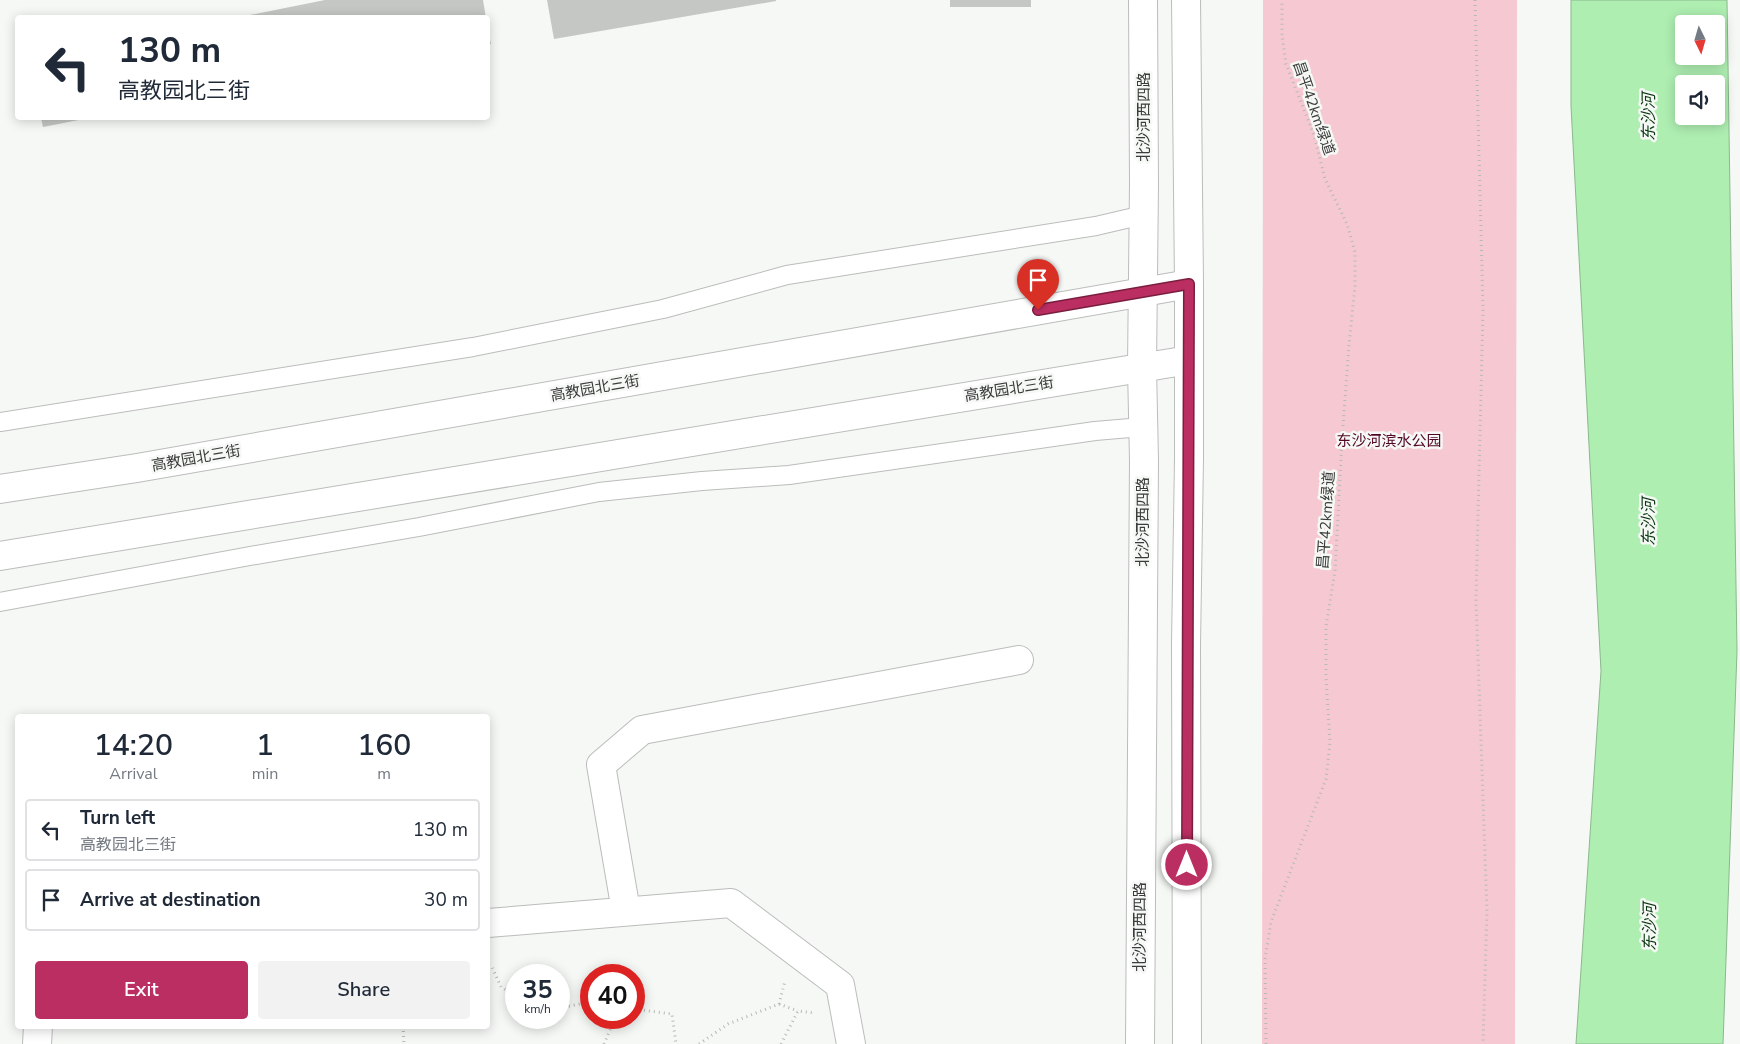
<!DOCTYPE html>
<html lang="en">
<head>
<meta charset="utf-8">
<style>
	:root { --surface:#fff; --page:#f2f2f3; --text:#1f2937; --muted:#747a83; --line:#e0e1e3; --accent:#bb2e61 }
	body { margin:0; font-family:"Nunito Sans","Noto Sans SC",sans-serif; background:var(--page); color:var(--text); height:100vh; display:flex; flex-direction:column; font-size:19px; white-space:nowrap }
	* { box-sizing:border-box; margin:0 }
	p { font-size:16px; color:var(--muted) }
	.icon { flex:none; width:28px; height:28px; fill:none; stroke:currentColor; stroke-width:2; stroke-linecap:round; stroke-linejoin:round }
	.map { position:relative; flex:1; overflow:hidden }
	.drawer { position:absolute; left:15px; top:714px; width:475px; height:315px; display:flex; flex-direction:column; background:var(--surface); border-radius:5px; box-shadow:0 2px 12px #0003 }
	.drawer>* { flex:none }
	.hud { position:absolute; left:15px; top:15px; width:475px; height:105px; border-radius:5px; box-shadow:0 2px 12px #0003; background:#fff; color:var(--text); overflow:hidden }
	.needle { width:32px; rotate:175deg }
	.controls { position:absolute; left:1675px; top:15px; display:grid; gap:10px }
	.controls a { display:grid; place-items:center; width:50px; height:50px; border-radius:5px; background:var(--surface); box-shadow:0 2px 12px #0003; font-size:25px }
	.speed { position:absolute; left:505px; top:964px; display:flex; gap:10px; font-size:25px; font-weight:700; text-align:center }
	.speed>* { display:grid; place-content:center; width:65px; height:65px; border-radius:50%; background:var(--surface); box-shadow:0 2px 12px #0003; line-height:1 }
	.speed small { font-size:12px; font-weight:400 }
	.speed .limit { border:8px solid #d22; background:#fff; color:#111 }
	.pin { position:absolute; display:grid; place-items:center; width:42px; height:42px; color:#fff; margin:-51px -21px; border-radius:50% 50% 50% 0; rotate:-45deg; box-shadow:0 0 5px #0007 }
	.pin .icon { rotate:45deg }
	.me { position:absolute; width:55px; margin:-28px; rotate:0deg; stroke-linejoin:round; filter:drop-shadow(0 0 4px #0008) }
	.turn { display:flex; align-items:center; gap:18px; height:105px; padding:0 20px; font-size:22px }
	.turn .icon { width:65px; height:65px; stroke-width:2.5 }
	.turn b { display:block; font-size:35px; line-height:42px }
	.eta { display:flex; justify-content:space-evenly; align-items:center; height:85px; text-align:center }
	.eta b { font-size:30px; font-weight:600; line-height:35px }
	.button { display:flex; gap:10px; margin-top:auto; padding:10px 20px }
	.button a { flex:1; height:58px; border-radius:5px; background:var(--accent); color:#fff; font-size:20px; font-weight:600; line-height:58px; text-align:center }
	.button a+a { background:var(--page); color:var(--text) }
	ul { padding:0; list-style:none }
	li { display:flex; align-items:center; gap:15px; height:62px; margin:0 10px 8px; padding:0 10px; border:2px solid var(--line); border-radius:5px }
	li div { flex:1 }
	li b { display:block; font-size:19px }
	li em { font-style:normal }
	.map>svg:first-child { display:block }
	.green { fill:#f6c8d2 }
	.water { fill:#aeeeb1; stroke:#8bb88d; fill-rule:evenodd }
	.building { fill:#c4c7c4 }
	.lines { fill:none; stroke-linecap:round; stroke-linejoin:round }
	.lane-casing { stroke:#bbbdbb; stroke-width:20 }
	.street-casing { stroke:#bbbdbb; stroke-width:30 }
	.secondary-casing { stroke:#bbbdbb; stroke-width:30 }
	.primary-casing { stroke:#bbbdbb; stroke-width:30 }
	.path { stroke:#b6b9b6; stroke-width:3; stroke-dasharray:1 4; stroke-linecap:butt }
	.lane { stroke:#fff; stroke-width:18 }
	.street { stroke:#fff; stroke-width:28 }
	.secondary { stroke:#fff; stroke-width:28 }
	.primary { stroke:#fff; stroke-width:28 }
	.route-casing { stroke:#7a1e3f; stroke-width:12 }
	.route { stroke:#bb2e61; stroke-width:9 }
	.labels { text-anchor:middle; stroke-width:5; stroke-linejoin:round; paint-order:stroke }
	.street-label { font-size:15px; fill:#3a3b3a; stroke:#f5f8f5 }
	.park-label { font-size:15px; fill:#520625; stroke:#f5f8f5 }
	.water-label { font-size:16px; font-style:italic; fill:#093710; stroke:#f5f8f5 }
</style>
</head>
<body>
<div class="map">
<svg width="1740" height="1044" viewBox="0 0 1740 1044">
	<rect width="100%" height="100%" fill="#f5f8f5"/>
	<polygon class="green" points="1263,0 1517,0 1515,1044 1262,1044"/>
	<path class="water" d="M1571,0h156l10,651 -14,393h-147l25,-373 -30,-565zM1684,24h32v32h-32zM1684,84h32v32h-32z"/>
	<g class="building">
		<polygon points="325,0 483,0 486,18 235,18"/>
		<polygon points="547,0 776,0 776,1 554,39"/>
		<rect x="950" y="0" width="81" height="7"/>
		<polygon points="488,30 491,44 488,45"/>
		<polygon points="41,118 89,118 43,127"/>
	</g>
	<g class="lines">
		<g class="lane-casing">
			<g id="lane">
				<polyline points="0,422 473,347 663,309 787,275 1096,226 1143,215"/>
				<polyline points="0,602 250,556 419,527 599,492 702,481 789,475 1095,431 1142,427"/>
			</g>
		</g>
		<g class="street-casing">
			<g id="street">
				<polyline points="626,911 601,765 642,730 1019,660"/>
				<polyline points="488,923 731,903 840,985 851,1044"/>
				<polyline points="37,1044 38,1026"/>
			</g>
		</g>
		<g class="secondary-casing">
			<g id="secondary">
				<polyline points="1186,0 1189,284 1189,458 1186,645 1187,1044"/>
				<polyline points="1140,1044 1144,461 1142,367 1144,184 1143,0"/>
			</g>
		</g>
		<g class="primary-casing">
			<g id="primary">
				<polyline points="0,489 137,468 1189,284"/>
				<polyline points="0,556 1189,360"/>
			</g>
		</g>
		<g class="path">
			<polyline points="1475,0 1483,309 1476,600 1487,911 1483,1044"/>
			<polyline points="488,968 492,967 501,987 516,996"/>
			<polyline points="779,1004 798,1011"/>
			<polyline points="559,1008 591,1002"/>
			<polyline points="634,1009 672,1014 676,1044"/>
			<polyline points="403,1026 404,1044"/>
			<polyline points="604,1044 615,1018"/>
			<polyline points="699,1044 728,1024 779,1004 785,981"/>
			<polyline points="781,1044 798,1011 815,1013"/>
			<polyline points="1266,1044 1265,959 1271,922 1326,779 1330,742 1326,678 1326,626 1335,571 1342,440 1349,345 1355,286 1355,252 1347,224 1325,179 1314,135 1286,64 1282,35 1282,0"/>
		</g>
		<use href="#lane" class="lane"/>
		<use href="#street" class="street"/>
		<use href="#secondary" class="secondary"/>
		<use href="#primary" class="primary"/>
	</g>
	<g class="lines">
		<g class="route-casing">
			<polyline id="route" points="1038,310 1189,284 1187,865"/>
		</g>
		<use href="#route" class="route"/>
	</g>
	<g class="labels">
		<g class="street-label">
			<text transform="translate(1314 108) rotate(71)" y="5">昌平42km绿道</text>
			<text transform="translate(1144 117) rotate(-90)" y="5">北沙河西四路</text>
			<text transform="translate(595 388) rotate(-10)" y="5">高教园北三街</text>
			<text transform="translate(1009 389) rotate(-9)" y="5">高教园北三街</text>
			<text transform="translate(196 458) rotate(-10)" y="5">高教园北三街</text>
			<text transform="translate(1326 520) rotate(-86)" y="5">昌平42km绿道</text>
			<text transform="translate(1143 522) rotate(-90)" y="5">北沙河西四路</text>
			<text transform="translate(1140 927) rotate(-90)" y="5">北沙河西四路</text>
		</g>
		<g class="park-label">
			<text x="1389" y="446">东沙河滨水公园</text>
		</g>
		<g class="water-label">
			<text transform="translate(1648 117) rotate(-90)" y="6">东沙河</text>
			<text transform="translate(1648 522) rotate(-90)" y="6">东沙河</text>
			<text transform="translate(1649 927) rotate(-90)" y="6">东沙河</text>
		</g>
	</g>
</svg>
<div class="controls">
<a><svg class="needle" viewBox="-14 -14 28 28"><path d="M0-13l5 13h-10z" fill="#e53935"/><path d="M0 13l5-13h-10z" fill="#747a83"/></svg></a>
<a><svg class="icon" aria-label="sound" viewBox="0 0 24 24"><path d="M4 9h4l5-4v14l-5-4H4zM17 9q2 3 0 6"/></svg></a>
</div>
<div class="speed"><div>35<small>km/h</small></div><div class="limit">40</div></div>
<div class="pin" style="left:1038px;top:310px;background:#d93025"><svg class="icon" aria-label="arrive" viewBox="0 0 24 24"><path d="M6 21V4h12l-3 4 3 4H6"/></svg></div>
<svg class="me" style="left:1187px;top:865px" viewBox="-20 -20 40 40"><circle r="17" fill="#bb2e61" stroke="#fff" stroke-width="3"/><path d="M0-11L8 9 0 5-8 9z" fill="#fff"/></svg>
<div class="hud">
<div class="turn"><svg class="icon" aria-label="left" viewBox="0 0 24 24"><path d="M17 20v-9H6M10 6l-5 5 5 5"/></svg><div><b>130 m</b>高教园北三街</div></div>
</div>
<section class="drawer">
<div class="eta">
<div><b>14:20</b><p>Arrival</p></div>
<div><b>1</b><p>min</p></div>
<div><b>160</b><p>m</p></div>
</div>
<ul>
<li><svg class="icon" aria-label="left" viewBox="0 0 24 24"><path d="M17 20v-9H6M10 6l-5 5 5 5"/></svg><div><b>Turn left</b><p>高教园北三街</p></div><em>130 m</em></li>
<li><svg class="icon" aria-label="arrive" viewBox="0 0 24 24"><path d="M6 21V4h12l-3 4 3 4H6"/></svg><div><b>Arrive at destination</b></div><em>30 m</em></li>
</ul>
<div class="button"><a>Exit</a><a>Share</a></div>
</section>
</div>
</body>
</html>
